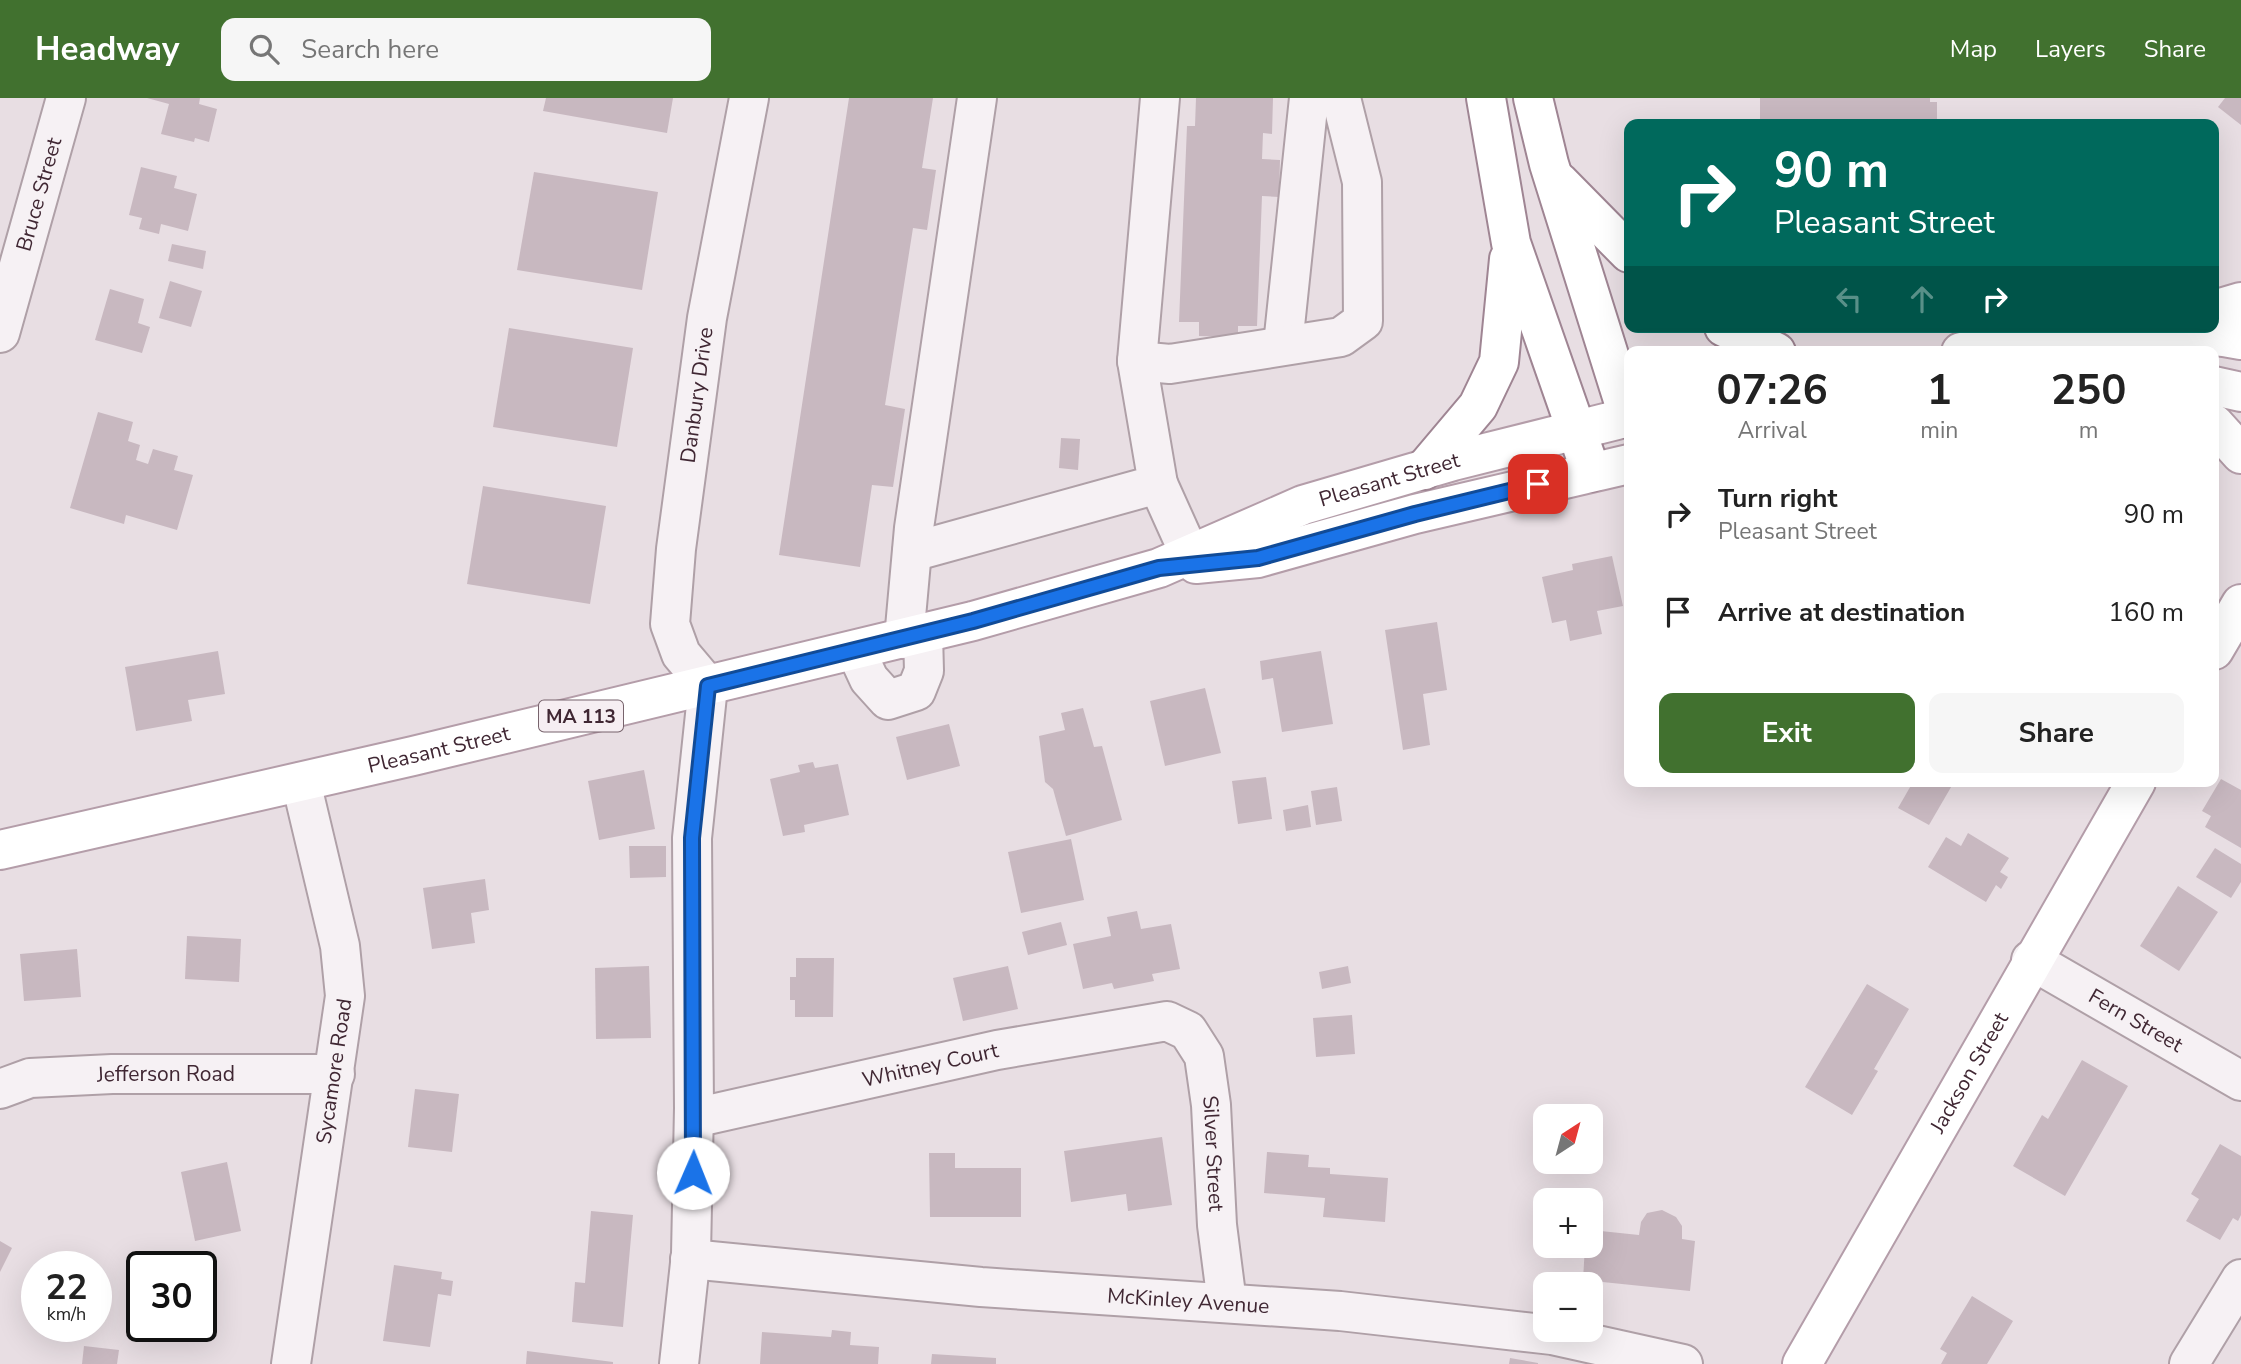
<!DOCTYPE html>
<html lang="en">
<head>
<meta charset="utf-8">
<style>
	:root { --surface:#fff; --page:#f6f6f6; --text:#222; --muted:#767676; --accent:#41712f }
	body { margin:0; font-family:"Nunito Sans",sans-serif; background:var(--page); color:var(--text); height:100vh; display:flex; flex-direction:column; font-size:26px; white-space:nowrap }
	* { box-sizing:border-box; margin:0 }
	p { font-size:23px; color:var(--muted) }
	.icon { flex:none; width:38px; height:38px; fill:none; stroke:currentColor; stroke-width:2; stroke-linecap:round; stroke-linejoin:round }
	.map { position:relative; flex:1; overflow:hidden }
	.details { position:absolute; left:1624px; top:248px; width:595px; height:441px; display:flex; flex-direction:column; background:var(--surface); border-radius:14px; box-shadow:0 7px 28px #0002 }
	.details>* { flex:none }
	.guide { position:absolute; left:1624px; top:21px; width:595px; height:214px; border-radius:14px; box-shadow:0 7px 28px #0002; background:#00695c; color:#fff; overflow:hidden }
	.needle { width:46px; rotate:36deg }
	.controls { position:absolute; left:1533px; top:1006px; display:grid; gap:14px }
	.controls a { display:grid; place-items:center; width:70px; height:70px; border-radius:14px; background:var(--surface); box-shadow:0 7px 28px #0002; font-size:35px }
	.speed { position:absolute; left:21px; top:1153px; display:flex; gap:14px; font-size:35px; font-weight:700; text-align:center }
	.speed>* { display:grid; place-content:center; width:91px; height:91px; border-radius:50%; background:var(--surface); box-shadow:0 7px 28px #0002; line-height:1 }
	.speed small { font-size:18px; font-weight:400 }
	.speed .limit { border:4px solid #111; border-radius:10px; background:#fff; color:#111 }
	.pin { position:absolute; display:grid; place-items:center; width:60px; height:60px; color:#fff; margin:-30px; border-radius:14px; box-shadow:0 4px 10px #0006 }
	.me { position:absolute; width:77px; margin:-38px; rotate:1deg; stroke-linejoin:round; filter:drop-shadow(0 0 5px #0008) }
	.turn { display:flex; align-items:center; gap:24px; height:147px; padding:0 35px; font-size:32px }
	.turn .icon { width:91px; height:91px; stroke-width:2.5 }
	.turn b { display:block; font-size:49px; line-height:60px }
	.lanes { display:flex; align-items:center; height:66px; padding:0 35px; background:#0003; justify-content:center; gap:35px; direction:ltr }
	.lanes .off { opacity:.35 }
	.eta { display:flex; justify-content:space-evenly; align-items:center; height:119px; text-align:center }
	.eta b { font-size:42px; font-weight:700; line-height:49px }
	.button { display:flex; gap:14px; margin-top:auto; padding:14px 35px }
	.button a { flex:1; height:80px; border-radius:14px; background:var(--accent); color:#fff; font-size:28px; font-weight:700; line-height:80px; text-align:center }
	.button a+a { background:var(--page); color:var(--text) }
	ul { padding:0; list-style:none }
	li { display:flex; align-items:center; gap:21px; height:98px; padding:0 35px }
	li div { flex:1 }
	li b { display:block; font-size:26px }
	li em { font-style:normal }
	header { display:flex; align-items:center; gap:42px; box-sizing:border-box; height:98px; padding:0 35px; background:var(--accent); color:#fff }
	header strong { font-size:33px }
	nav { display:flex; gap:38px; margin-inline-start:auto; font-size:24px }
	.search { width:490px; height:63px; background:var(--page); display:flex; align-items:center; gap:18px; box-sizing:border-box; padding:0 24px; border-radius:14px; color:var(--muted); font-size:26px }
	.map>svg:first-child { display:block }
	.building { fill:#c8b8c0 }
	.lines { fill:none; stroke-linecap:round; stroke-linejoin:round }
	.minor-casing { stroke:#afa0a7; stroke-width:42 }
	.major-casing { stroke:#b49da9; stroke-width:42 }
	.highway-casing { stroke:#9f8593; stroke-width:42 }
	.minor { stroke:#f6f1f4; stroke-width:38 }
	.major { stroke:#fff; stroke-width:38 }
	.highway { stroke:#fff; stroke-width:38 }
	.route-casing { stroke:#114b97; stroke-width:18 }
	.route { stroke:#1a73e8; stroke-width:12 }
	.labels { text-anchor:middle; stroke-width:7; stroke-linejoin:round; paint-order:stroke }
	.shield { fill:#f6eef2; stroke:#77636c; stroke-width:2 }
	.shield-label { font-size:19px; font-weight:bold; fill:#402733 }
	.street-label { font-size:21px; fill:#402733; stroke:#f6eef2 }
</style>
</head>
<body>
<header>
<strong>Headway</strong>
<div class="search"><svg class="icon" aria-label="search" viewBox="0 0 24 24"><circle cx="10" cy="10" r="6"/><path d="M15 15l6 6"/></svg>Search here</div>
<nav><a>Map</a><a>Layers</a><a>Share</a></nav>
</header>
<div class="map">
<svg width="2241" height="1266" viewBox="0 0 2241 1266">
	<rect width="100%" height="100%" fill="#e8dee3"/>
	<g class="building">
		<polygon points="147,0 200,0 199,6 217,11 209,44 195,40 194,44 161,36 169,6"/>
		<polygon points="546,0 673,0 667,35 543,13"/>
		<polygon points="849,0 933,0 922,70 936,72 927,132 913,130 885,307 905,311 893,389 872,387 860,469 779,457"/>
		<polygon points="1196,0 1273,0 1272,36 1263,35 1262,61 1280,62 1279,99 1262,98 1257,228 1238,228 1238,239 1199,238 1199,224 1179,224 1187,28 1195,28"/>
		<polygon points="1760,0 1930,0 1930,4 1937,4 1937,26 1760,26"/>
		<polygon points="2225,0 2241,0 2241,27 2218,9"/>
		<polygon points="141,69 177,78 174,90 197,96 188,133 161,126 159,136 139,131 142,120 129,117"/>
		<polygon points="534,74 658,94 642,192 517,172"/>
		<polygon points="172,146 206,153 203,171 168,163"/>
		<polygon points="170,183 202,193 191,229 159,220"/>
		<polygon points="110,191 144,201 138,225 150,229 142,255 95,242"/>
		<polygon points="509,230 633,250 617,349 493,329"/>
		<polygon points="98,314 133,324 128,343 140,347 136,362 148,366 153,351 178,358 174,372 193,377 177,432 126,417 124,426 70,410"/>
		<polygon points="1061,340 1080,341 1078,372 1059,370"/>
		<polygon points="483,388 606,408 590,506 467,486"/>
		<polygon points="1612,458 1623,508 1597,513 1602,536 1570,543 1566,522 1552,525 1542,479 1573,472 1572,466"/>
		<polygon points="1437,524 1447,592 1423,596 1430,647 1403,652 1385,532"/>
		<polygon points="218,553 225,596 188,602 192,623 136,633 125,569"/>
		<polygon points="1321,553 1333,626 1282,634 1273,580 1262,582 1260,563"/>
		<polygon points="1205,590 1221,655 1165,668 1150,603"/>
		<polygon points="1083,610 1094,649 1102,648 1122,722 1066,738 1053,691 1045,684 1039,638 1065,632 1061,615"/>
		<polygon points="949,626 960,668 907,682 896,639"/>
		<polygon points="813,664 815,670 838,666 849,717 804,727 805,734 783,738 770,681 800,674 798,667"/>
		<polygon points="644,672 655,731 599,742 588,683"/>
		<polygon points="1266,679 1272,721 1238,726 1232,683"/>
		<polygon points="2221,681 2241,692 2241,750 2205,729 2211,718 2202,713"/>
		<polygon points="1913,684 1954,684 1929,727 1898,710"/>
		<polygon points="1337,689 1342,723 1316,727 1311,693"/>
		<polygon points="1308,707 1311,729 1286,733 1283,712"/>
		<polygon points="1968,735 2009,760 2000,774 2008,779 2001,791 1996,787 1986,804 1928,769 1946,739 1961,748"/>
		<polygon points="1071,741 1084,802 1021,815 1008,754"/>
		<polygon points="629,748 666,748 666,779 630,780"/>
		<polygon points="2215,750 2241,766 2241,784 2231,800 2196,779"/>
		<polygon points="485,781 489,812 471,815 475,845 432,851 423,790"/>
		<polygon points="2178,788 2218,814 2179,873 2140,848"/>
		<polygon points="1137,813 1141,831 1171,826 1180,871 1152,876 1154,883 1114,891 1112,885 1083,891 1073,846 1111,838 1107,819"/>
		<polygon points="1061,824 1067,847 1028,857 1022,834"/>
		<polygon points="187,838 241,841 239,884 185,881"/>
		<polygon points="77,851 81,899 24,903 20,856"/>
		<polygon points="796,860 834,860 833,919 795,919 795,902 790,902 790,879 796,879"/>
		<polygon points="649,868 651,940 596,941 595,870"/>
		<polygon points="1008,868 1018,911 963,923 953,880"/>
		<polygon points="1348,868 1351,885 1322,891 1319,874"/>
		<polygon points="1867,886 1909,911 1874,971 1878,973 1852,1017 1805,989"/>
		<polygon points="1352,917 1355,956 1316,959 1313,920"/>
		<polygon points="2082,962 2128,988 2065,1098 2013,1068 2042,1017 2048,1021"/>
		<polygon points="415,991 459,996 452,1054 408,1049"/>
		<polygon points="1162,1039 1172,1107 1128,1113 1126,1096 1071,1104 1064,1053"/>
		<polygon points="2220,1046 2241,1058 2241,1117 2238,1123 2233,1120 2220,1142 2186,1123 2199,1101 2191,1096"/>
		<polygon points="1267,1054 1309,1057 1308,1069 1330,1070 1330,1076 1388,1080 1385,1124 1323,1119 1325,1100 1264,1095"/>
		<polygon points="929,1055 955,1055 955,1070 1021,1070 1021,1119 930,1119"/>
		<polygon points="227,1064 241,1133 195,1143 181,1074"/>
		<polygon points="1662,1112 1676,1119 1682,1128 1682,1141 1695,1143 1690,1193 1583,1182 1585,1148 1591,1148 1591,1132 1639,1137 1641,1124 1647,1115"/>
		<polygon points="591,1113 633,1117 623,1229 572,1224 575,1184 585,1185"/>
		<polygon points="0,1143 12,1150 0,1174"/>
		<polygon points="394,1167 442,1174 441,1181 453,1183 451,1198 438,1196 430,1249 383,1243"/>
		<polygon points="1972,1198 2013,1223 1987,1266 1941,1266 1947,1255 1940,1251"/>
		<polygon points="832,1232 851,1234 850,1247 879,1249 878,1266 760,1266 762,1234 831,1239"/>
		<polygon points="84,1248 119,1252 117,1266 82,1266"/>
		<polygon points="527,1253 613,1264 613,1266 526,1266"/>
		<polygon points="932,1256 996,1260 996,1266 931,1266"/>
		<polygon points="1510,1260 1538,1265 1538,1266 1509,1266"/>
	</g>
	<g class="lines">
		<g class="minor-casing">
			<g id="minor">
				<path id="s1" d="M0,235l66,-235"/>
				<polyline points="1283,247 1309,0"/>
				<polyline points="1137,263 1160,0"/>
				<polyline points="1158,386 1190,457"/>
				<polyline points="912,454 1158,386 1137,263 1170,266 1341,239 1363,223 1362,84 1341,0"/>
				<polyline points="904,541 914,430 977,0"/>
				<polyline points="856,553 869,581 888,602 916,593 924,573 923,536"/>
				<path id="s2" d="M2031,862l210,121"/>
				<path id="s3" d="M0,991l30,-11 82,-4h223"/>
				<path id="s4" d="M694,1020l303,-68 170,-29 21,10 16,25 7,49 6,120 10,78"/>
				<path id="s5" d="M690,1161l291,28 359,24 212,24 131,29"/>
				<path id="s6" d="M291,1266l54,-368 -5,-50 -39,-164"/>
				<path id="s7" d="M679,1266l12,-110 3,-146 -2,-270 16,-152 -27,-32 -11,-30 6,-75 31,-231 42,-220"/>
				<polyline points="2189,1266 2241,1181"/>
			</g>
		</g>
		<g class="major-casing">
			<g id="major">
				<polyline points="2214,212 2241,204"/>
				<path d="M1961,254c91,-14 189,-29 280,-12"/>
				<polyline points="2214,288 2241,294"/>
				<polyline points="2214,326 2241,356"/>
				<polyline points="1196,466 1258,460 1415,416 1629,366"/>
				<polyline points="2214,552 2241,506"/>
				<path id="s8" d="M0,752l413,-94 560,-135 186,-53 144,-63 150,-44 176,-44"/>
				<path id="s9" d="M1802,1266l334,-582"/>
			</g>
		</g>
		<g class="highway-casing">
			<g id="highway">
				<polyline points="1486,0 1511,145 1591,374"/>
				<polyline points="1533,0 1549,66 1629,321"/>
				<polyline points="1559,84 1629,155"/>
				<polyline points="1724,229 1776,254"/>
				<polyline points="1424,372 1478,308 1499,264 1509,161"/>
			</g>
		</g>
		<use href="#minor" class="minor"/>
		<use href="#major" class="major"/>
		<use href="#highway" class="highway"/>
	</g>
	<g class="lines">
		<g class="route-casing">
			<polyline id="route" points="693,1075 692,740 708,588 973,523 1159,470 1258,460 1415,416 1538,386"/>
		</g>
		<use href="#route" class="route"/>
	</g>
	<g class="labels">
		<rect class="shield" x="539" y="602.5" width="84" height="31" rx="5"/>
		<g class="shield-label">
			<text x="581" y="625">MA 113</text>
		</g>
		<g class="street-label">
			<text dy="7" stroke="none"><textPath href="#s1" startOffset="144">Bruce Street</textPath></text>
			<text dy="7" stroke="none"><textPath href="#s7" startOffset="984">Danbury Drive</textPath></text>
			<text dy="7" stroke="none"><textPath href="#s8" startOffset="1440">Pleasant Street</textPath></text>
			<text dy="7" stroke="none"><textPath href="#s8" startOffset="450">Pleasant Street</textPath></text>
			<text dy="7" stroke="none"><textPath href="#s2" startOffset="121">Fern Street</textPath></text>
			<text dy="7" stroke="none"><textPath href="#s4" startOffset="242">Whitney Court</textPath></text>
			<text dy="7" stroke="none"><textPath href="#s6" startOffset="296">Sycamore Road</textPath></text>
			<text dy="7" stroke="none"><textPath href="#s9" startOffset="336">Jackson Street</textPath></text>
			<text dy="7" stroke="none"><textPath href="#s3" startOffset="168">Jefferson Road</textPath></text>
			<text dy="7" stroke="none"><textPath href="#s4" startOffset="634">Silver Street</textPath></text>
			<text dy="7" stroke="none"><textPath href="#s5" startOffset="500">McKinley Avenue</textPath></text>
		</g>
	</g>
</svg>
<div class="controls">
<a><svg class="needle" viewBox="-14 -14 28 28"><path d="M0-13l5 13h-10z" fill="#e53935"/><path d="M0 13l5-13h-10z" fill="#767676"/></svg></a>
<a>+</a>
<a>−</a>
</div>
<div class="speed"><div>22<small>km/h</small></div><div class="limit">30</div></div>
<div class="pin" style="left:1538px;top:386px;background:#d93025"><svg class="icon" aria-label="arrive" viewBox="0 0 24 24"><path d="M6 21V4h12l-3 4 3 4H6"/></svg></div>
<svg class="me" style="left:693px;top:1075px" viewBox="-20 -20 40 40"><circle r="19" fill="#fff"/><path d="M0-13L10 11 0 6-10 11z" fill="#1a73e8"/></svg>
<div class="guide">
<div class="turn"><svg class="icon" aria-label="right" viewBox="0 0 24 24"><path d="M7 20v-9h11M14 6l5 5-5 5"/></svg><div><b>90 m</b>Pleasant Street</div></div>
<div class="lanes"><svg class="icon off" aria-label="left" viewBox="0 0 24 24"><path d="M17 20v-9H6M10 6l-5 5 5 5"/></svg><svg class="icon off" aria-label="ahead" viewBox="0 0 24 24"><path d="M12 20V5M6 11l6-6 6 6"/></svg><svg class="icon" aria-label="right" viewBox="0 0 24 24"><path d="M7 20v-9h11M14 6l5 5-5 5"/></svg></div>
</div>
<section class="details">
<div class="eta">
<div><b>07:26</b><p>Arrival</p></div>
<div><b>1</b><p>min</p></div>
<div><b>250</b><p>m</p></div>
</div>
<ul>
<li><svg class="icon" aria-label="right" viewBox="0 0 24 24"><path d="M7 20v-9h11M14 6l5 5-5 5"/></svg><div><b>Turn right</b><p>Pleasant Street</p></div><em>90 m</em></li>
<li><svg class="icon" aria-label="arrive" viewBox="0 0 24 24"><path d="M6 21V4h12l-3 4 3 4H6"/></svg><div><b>Arrive at destination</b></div><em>160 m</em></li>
</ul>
<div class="button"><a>Exit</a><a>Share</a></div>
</section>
</div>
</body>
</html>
